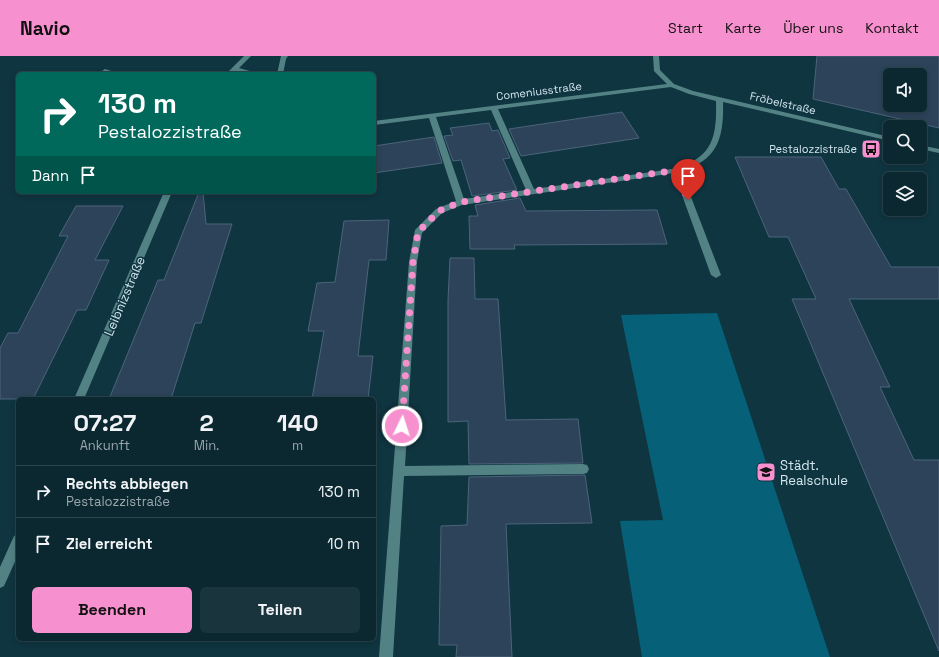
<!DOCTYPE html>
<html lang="de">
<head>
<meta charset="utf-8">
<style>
	:root { --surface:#0b2831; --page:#19343d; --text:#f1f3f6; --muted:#9aa6ab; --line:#2b444d; --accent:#f790ce }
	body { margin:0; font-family:"Space Grotesk",sans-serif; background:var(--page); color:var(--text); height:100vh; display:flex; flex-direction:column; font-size:15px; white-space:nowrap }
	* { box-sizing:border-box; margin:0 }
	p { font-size:13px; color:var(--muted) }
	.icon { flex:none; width:22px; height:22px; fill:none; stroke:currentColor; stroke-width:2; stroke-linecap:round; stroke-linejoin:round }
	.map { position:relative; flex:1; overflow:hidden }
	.drawer { position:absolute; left:16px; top:341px; width:360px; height:244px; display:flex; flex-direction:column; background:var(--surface); border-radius:6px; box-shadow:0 2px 6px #0003,0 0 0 1px var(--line) }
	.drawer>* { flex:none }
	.top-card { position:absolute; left:16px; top:16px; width:360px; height:122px; border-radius:6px; box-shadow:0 2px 6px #0003,0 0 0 1px var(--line); background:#00695c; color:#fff; overflow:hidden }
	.fabs { position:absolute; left:883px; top:12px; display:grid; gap:8px }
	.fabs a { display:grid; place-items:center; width:44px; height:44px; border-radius:6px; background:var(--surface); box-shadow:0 2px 6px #0003,0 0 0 1px var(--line); font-size:20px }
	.pin { position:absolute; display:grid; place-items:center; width:34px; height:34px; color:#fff; margin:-41px -17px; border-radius:50% 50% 50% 0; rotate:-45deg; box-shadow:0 0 4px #0007 }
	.pin .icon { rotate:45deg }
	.me { position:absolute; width:44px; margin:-22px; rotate:4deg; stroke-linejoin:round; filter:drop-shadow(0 0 3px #0008) }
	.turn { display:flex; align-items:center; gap:14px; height:84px; padding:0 16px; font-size:18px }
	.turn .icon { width:52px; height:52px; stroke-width:2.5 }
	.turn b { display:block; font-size:28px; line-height:34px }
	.then { display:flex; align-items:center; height:38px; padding:0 16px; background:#0003; gap:8px; font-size:15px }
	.eta { display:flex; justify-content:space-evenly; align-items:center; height:68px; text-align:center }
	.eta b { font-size:24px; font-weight:700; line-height:28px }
	.action { display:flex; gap:8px; margin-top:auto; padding:8px 16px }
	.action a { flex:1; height:46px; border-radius:6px; background:var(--accent); color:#111; font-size:16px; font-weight:700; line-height:46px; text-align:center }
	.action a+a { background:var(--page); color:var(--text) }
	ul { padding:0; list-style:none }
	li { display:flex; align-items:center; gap:12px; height:52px; padding:0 16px; border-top:1px solid var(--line) }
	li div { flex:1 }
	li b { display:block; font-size:15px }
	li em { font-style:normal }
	header { display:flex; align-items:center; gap:24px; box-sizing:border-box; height:56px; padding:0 20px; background:var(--accent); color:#111 }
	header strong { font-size:19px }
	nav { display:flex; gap:22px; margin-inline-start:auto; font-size:14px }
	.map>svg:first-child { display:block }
	.green { fill:#056078 }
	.building { fill:#2c4359; stroke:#4c647b; fill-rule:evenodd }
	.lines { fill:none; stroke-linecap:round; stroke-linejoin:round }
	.minor { fill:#538284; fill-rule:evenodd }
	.route { stroke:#f790ce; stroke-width:7; stroke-dasharray:0 12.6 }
	.labels { text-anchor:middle; stroke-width:3; stroke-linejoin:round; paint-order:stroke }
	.far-street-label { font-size:11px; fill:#d2e6ee; stroke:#0f3541 }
	.far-poi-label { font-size:11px; fill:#d2e6ee; stroke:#0f3541; text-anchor:end }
	.street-label { font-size:13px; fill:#d2e6ee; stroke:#0f3541 }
	.poi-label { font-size:13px; fill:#d2e6ee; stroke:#0f3541; text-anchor:start }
</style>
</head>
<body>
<header>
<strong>Navio</strong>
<nav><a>Start</a><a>Karte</a><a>Über uns</a><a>Kontakt</a></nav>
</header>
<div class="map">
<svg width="939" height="601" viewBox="0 0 939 601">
	<rect width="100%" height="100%" fill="#0f3541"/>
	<polygon class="green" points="717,257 830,601 642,601 620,465 663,464 621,259"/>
	<g class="building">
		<path d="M817,0h122v72l-126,-29zM890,19h30v30h-30z"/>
		<polygon points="622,56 639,82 521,100 509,73"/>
		<polygon points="489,67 492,75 498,74 510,102 503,103 517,134 472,140 461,104 453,105 444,80 453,79 450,72"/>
		<polygon points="434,81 442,107 374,117 374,90"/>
		<polygon points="735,101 821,101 839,133 846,133 891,211 939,211 939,243 849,243 890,331 880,331 914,404 939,404 939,595 792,243 816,243 788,181 769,181"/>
		<polygon points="199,136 203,136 206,168 232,168 201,267 195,267 171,343 109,343 158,224 164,224"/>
		<polygon points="520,142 526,155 657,154 667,188 514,189 515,193 470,193 469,160 478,160 475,149"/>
		<polygon points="76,150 123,150 95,204 109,204 86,254 77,254 33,343 0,343 0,292 8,277 18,277 68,180 59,180"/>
		<polygon points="389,164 386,204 369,204 358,300 373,300 368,343 312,343 324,275 308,275 317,227 335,226 344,165"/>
		<polygon points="450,202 474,202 475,243 498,243 506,364 578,363 583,407 469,408 468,365 448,366 448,244"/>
		<polygon points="585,419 592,467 506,468 512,601 456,601 457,589 439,589 441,470 467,469 469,421"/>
	</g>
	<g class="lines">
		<g class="minor">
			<polygon points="244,0 251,0 239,12 261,18 249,18 236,15 233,18 226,18"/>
			<polygon points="281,0 288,0 286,3 283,18 277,18"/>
			<path d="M653,0h6l1,14 14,14 19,7 197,46v4l-167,-39c1,35 -5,59 -42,69l40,104 -5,3 -5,-3 -37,-102 -212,32 -20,8 -20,20 -5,29 -12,204 178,-2 4,1 2,4 -2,4 -4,1 -179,2 -11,181h-14l30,-395 6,-32 21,-21 20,-8 -27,-83 -55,7v-4l293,-37 -13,-13zM671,31l18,7 27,7c1,38 -4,58 -44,68l-138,20 -36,-80zM491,54l35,80 -62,9 -28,-82z"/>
			<polygon points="105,13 118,17 119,18 103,16 102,15"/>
			<polygon points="920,89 939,93 939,97 920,93"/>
			<polygon points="164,136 172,136 84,343 74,343"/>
			<polygon points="18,478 18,499 4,530 0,532 0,511 14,480"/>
		</g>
	</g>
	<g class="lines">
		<polyline class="route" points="402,370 413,206 418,176 439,155 461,146 677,114 688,144"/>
	</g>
	<defs>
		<g id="bus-square" transform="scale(1)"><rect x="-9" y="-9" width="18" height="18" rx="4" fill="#f790ce" stroke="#0f3541"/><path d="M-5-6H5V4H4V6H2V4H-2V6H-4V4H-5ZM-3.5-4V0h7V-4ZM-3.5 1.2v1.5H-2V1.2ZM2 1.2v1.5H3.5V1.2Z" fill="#111"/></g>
		<g id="school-square" transform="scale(1)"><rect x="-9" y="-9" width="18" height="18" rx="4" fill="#f790ce" stroke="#0f3541"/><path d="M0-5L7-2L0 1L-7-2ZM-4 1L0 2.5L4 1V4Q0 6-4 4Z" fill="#111"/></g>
	</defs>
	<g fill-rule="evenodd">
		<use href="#bus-square" x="871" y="93"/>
		<use href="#school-square" x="766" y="416"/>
	</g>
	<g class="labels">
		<g class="far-street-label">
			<text transform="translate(539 35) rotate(-7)" y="4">Comeniusstraße</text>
			<text transform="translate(783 47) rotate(13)" y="4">Fröbelstraße</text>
		</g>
		<g class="far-poi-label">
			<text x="857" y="97">Pestalozzistraße</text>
		</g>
		<g class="street-label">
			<text transform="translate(124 240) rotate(-67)" y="5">Leibnizstraße</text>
		</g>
		<g class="poi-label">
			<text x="780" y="414">Städt.<tspan x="780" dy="15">Realschule</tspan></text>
		</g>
	</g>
</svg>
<div class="fabs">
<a><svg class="icon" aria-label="sound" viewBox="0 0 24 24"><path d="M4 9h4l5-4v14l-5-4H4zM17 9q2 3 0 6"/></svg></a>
<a><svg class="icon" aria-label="search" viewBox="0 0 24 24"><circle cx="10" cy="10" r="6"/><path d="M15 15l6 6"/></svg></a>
<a><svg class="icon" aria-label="layers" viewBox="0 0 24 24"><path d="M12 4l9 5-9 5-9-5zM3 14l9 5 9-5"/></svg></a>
</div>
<div class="pin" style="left:688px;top:144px;background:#d93025"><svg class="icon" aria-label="arrive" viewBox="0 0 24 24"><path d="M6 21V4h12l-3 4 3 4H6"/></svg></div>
<svg class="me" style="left:402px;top:370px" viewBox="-20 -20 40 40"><circle r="17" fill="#f790ce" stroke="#fff" stroke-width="3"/><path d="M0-11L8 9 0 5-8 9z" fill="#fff"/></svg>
<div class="top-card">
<div class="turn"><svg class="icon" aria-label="right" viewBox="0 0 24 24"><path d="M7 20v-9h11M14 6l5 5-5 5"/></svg><div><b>130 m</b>Pestalozzistraße</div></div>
<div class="then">Dann<svg class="icon" aria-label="arrive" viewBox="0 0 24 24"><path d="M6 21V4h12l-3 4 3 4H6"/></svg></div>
</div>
<section class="drawer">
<div class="eta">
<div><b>07:27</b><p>Ankunft</p></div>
<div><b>2</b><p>Min.</p></div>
<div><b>140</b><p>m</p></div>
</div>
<ul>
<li><svg class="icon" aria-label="right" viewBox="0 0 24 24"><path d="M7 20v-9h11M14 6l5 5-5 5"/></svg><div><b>Rechts abbiegen</b><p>Pestalozzistraße</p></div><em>130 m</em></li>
<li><svg class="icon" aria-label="arrive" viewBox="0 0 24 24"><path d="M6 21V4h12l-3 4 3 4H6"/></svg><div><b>Ziel erreicht</b></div><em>10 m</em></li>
</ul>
<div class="action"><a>Beenden</a><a>Teilen</a></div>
</section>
</div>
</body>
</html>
